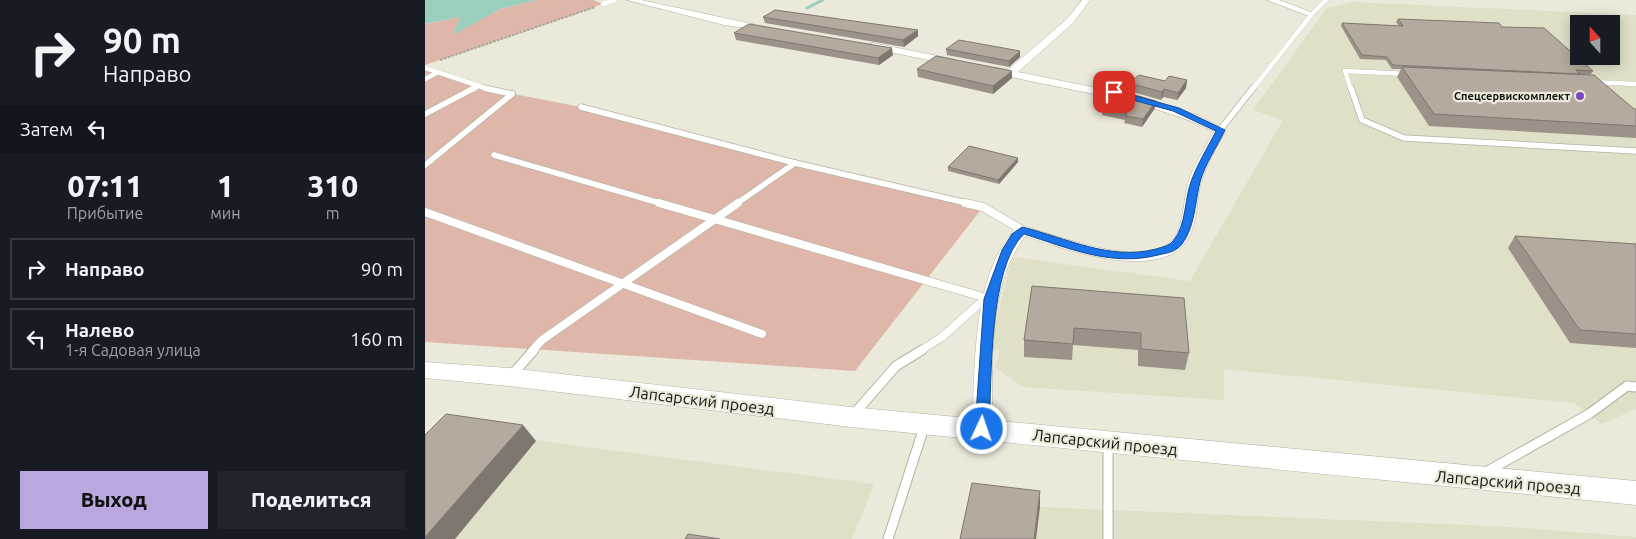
<!DOCTYPE html>
<html lang="ru">
<head>
<meta charset="utf-8">
<style>
	:root { --surface:#171b24; --page:#20242c; --text:#f1f3f6; --muted:#9ea1a6; --line:#363941; --accent:#bba7df }
	body { margin:0; font-family:Ubuntu,sans-serif; background:var(--page); color:var(--text); height:100vh; display:flex; flex-direction:column; font-size:19px; white-space:nowrap }
	* { box-sizing:border-box; margin:0 }
	p { font-size:16px; color:var(--muted) }
	.icon { flex:none; width:28px; height:28px; fill:none; stroke:currentColor; stroke-width:2; stroke-linecap:round; stroke-linejoin:round }
	.map { position:relative; flex:1; overflow:hidden }
	.details { display:flex; flex-direction:column; background:var(--surface); width:425px }
	.details>* { flex:none }
	.guide { background:#171b24; color:var(--text); overflow:hidden }
	.needle { width:32px; rotate:339deg }
	.buttons { position:absolute; left:1145px; top:15px; display:grid; gap:10px }
	.buttons a { display:grid; place-items:center; width:50px; height:50px; border-radius:0px; background:var(--surface); box-shadow:0 2px 12px #0003; font-size:25px }
	.pin { position:absolute; display:grid; place-items:center; width:42px; height:42px; color:#fff; margin:-21px; border-radius:10px; box-shadow:0 2px 8px #0006 }
	.me { position:absolute; width:55px; margin:-28px; rotate:3deg; stroke-linejoin:round; filter:drop-shadow(0 0 4px #0008) }
	.turn { display:flex; align-items:center; gap:18px; height:105px; padding:0 20px; font-size:22px }
	.turn .icon { width:65px; height:65px; stroke-width:2.5 }
	.turn b { display:block; font-size:35px; line-height:42px }
	.then { display:flex; align-items:center; height:48px; padding:0 20px; background:#0003; gap:10px; font-size:19px }
	.eta { display:flex; justify-content:space-evenly; align-items:center; height:85px; text-align:center }
	.eta b { font-size:30px; font-weight:800; line-height:35px }
	.button { display:flex; gap:10px; margin-top:auto; padding:10px 20px }
	.button a { flex:1; height:58px; border-radius:0px; background:var(--accent); color:#111; font-size:20px; font-weight:800; line-height:58px; text-align:center }
	.button a+a { background:var(--page); color:var(--text) }
	ul { padding:0; list-style:none }
	li { display:flex; align-items:center; gap:15px; height:62px; margin:0 10px 8px; padding:0 10px; border:2px solid var(--line); border-radius:0px }
	li div { flex:1 }
	li b { display:block; font-size:19px }
	li em { font-style:normal }
	main { display:flex; flex:1; min-height:0 }
	.map>svg:first-child { display:block }
	.built { fill:#e0dfc7; fill-rule:evenodd }
	.green { fill:#dfb6aa }
	.water { fill:#9bcfbd }
	.lines { fill:none; stroke-linecap:round; stroke-linejoin:round }
	.stream { stroke:#9bcfbd; stroke-width:3 }
	.service-far3-casing { stroke:#b3b2a2; stroke-width:5 }
	.service-far2-casing { stroke:#b3b2a2; stroke-width:7 }
	.service-far1-casing { stroke:#b3b2a2; stroke-width:9 }
	.service-casing { stroke:#b3b2a2; stroke-width:11 }
	.minor-casing { stroke:#b3b2a2; stroke-width:1 }
	.tertiary-casing { stroke:#b3b2a2; stroke-width:1 }
	.path { stroke:#a9a89b; stroke-width:2; stroke-dasharray:3 1; stroke-linecap:butt }
	.service-far3 { stroke:#fff; stroke-width:4.5 }
	.service-far2 { stroke:#fff; stroke-width:5.5 }
	.service-far1 { stroke:#fff; stroke-width:8 }
	.service { stroke:#fff; stroke-width:9 }
	.minor { fill:#fff; fill-rule:evenodd }
	.tertiary { fill:#fff; fill-rule:evenodd }
	.wall { fill:#9c9288 }
	.shaded-wall { fill:#7f776f }
	.building { fill:#b5aa9e; stroke:#7f776f }
	.route { fill:#1a73e8; stroke:#114b97 }
	.poi-dot { fill:#784ac2; stroke:#ebeada; stroke-width:2 }
	.labels { text-anchor:middle; stroke-width:4.5; stroke-linejoin:round; paint-order:stroke }
	.far-poi-label { font-size:11px; font-weight:bold; fill:#14140e; stroke:#ebeada; text-anchor:end }
	.near-street-label { font-size:16px; fill:#14140e; stroke:#ebeada }
</style>
</head>
<body>
<main>
<section class="details">
<div class="guide">
<div class="turn"><svg class="icon" aria-label="right" viewBox="0 0 24 24"><path d="M7 20v-9h11M14 6l5 5-5 5"/></svg><div><b>90 m</b>Направо</div></div>
<div class="then">Затем<svg class="icon" aria-label="left" viewBox="0 0 24 24"><path d="M17 20v-9H6M10 6l-5 5 5 5"/></svg></div>
</div>
<div class="eta">
<div><b>07:11</b><p>Прибытие</p></div>
<div><b>1</b><p>мин</p></div>
<div><b>310</b><p>m</p></div>
</div>
<ul>
<li><svg class="icon" aria-label="right" viewBox="0 0 24 24"><path d="M7 20v-9h11M14 6l5 5-5 5"/></svg><div><b>Направо</b></div><em>90 m</em></li>
<li><svg class="icon" aria-label="left" viewBox="0 0 24 24"><path d="M17 20v-9H6M10 6l-5 5 5 5"/></svg><div><b>Налево</b><p>1-я Садовая улица</p></div><em>160 m</em></li>
</ul>
<div class="button"><a>Выход</a><a>Поделиться</a></div>
</section>
<div class="map">
<svg width="1211" height="539" viewBox="0 0 1211 539">
	<rect width="100%" height="100%" fill="#ebeada"/>
	<g class="built">
		<path d="M928,2l283,13v394l-34,15 -28,-21 -350,-34v31l-201,-13 -28,-20 5,-17 -11,-1 23,-92 178,24 93,-161 -30,-10 74,-102zM1154,24h32v32h-32z"/>
		<polygon points="22,430 36,431 449,484 427,539 0,539 0,431"/>
		<polygon points="549,500 615,507 1087,527 1211,537 1211,539 540,539"/>
	</g>
	<g class="green">
		<polygon points="112,0 168,0 178,4 0,65 0,24 36,17 28,34 75,9"/>
		<polygon points="0,68 52,87 156,107 558,207 430,371 0,342"/>
	</g>
	<polygon class="water" points="0,0 112,0 75,9 28,35 35,17 0,24"/>
	<g class="lines">
		<polyline class="stream" points="382,8 398,0"/>
		<g class="service-far3-casing">
			<g id="service-far3">
				<polyline points="178,4 190,0"/>
				<polyline points="0,68 66,90"/>
				<polyline points="0,79 13,72"/>
				<polyline points="1167,82 1211,84"/>
				<polyline points="47,90 52,87"/>
				<polyline points="827,90 887,14 901,0"/>
				<polyline points="926,90 920,71 983,74"/>
			</g>
		</g>
		<g class="service-far2-casing">
			<g id="service-far2">
				<polyline points="59,88 87,94"/>
				<polyline points="926,88 937,120 979,138 1211,151"/>
				<polyline points="156,107 370,163 546,204"/>
				<polyline points="0,114 49,88"/>
				<polyline points="795,130 828,88"/>
				<polyline points="69,155 238,204"/>
				<polyline points="0,165 87,94"/>
				<polyline points="311,204 370,163"/>
			</g>
		</g>
		<g class="service-far1-casing">
			<g id="service-far1">
				<polyline points="234,203 565,299"/>
				<polyline points="540,203 558,207 597,230"/>
				<polyline points="0,212 337,334"/>
				<polyline points="107,351 117,340 313,203"/>
				<polyline points="495,351 517,337 554,304 565,299"/>
			</g>
		</g>
		<g class="service-casing">
			<g id="service">
				<polyline points="85,377 109,350"/>
				<polyline points="429,414 471,366 497,350"/>
				<polyline points="683,443 683,539"/>
				<polyline points="1061,472 1164,414 1202,386 1211,387"/>
				<polyline points="463,539 500,424"/>
			</g>
		</g>
		<g class="minor-casing">
			<g id="minor">
				<polygon points="202,0 216,0 346,28 342,31 299,25"/>
				<path d="M657,0h8l-17,23 -55,49 123,25 56,18 29,15c-9,17 -19,34 -25,52 -5,18 -3,38 -12,55 -26,48 -125,12 -164,-1 -39,53 -32,130 -33,193l-3,6 -7,2 -7,-2 -3,-6c3,-58 0,-143 36,-191 5,-5 7,-11 14,-12 34,8 137,52 156,5 6,-16 6,-33 10,-48 6,-19 17,-35 26,-52 -74,-34 -148,-40 -224,-59l-2,-2 5,-3 15,3 59,-51z"/>
				<polygon points="842,0 854,0 891,14 884,16"/>
				<polygon points="448,43 528,59 533,62 528,65 445,48 445,44"/>
			</g>
		</g>
		<g class="tertiary-casing">
			<polygon id="tertiary" points="0,362 84,368 426,407 1211,481 1211,505 426,427 84,386 0,378"/>
		</g>
		<polyline class="path" points="15,60 170,7"/>
		<use href="#service-far3" class="service-far3"/>
		<use href="#service-far2" class="service-far2"/>
		<use href="#service-far1" class="service-far1"/>
		<use href="#service" class="service"/>
		<use href="#minor" class="minor"/>
		<use href="#tertiary" class="tertiary"/>
	</g>
	<g class="wall">
		<polygon points="338,17 493,36 479,47 340,23"/>
		<polygon points="973,19 1077,27 1168,71 1166,74 1155,74 1155,75 1209,109 1211,109 1211,138 1004,126 972,77 976,69 967,69 961,60 935,59 916,26 917,23 974,26 971,22"/>
		<polygon points="309,33 468,55 454,65 311,40"/>
		<polygon points="521,49 595,57 584,67 522,55"/>
		<polygon points="492,69 587,78 568,94 493,77"/>
		<polygon points="762,80 761,88 752,100 738,97 736,100 704,91 704,83"/>
		<polygon points="678,107 730,108 717,127 699,123 700,120 677,115"/>
		<polygon points="593,162 574,184 523,171 523,167"/>
		<polygon points="1090,236 1211,244 1211,348 1145,343 1083,248"/>
		<polygon points="607,286 764,353 760,370 713,366 713,350 648,345 647,360 599,357 599,340"/>
	</g>
	<g class="shaded-wall">
		<polygon points="493,30 493,36 479,47 478,40"/>
		<polygon points="467,48 468,55 454,65 453,58"/>
		<polygon points="595,51 595,57 584,67 584,61"/>
		<polygon points="587,71 587,78 568,94 568,86"/>
		<polygon points="762,80 761,88 752,100 753,93"/>
		<polygon points="739,89 738,97 736,100 737,92"/>
		<polygon points="731,101 730,108 717,127 718,119"/>
		<polygon points="593,158 593,162 574,184 573,180"/>
		<polygon points="98,425 111,441 30,539 0,539 0,537"/>
		<polygon points="615,491 615,507 611,539 609,539"/>
	</g>
	<g class="building">
		<polygon points="350,10 493,30 478,40 338,17"/>
		<polygon points="973,19 1074,23 1077,27 1119,28 1168,71 1151,70 1155,74 968,65 962,57 937,55 917,23 978,26"/>
		<polygon points="324,24 467,48 453,58 309,33"/>
		<polygon points="534,40 595,51 584,61 521,49"/>
		<polygon points="511,56 587,71 568,86 492,69"/>
		<polygon points="977,67 1169,75 1209,109 1211,109 1211,126 1009,114"/>
		<polygon points="714,75 740,81 744,76 762,80 753,93 739,89 737,92 704,83"/>
		<polygon points="696,91 731,101 718,119 700,116 702,113 678,107"/>
		<polygon points="544,146 593,158 573,180 523,167"/>
		<polygon points="1090,236 1211,244 1211,334 1155,330"/>
		<polygon points="607,286 759,298 764,353 716,349 716,333 649,328 648,344 599,340"/>
		<polygon points="21,414 98,425 0,537 0,435"/>
		<polygon points="547,483 615,491 609,539 535,539"/>
		<polygon points="263,534 295,539 260,539"/>
	</g>
	<path class="route" d="M689,90l65,18 46,22c-8,17 -20,34 -25,52 -5,20 -5,45 -18,62 -6,8 -15,9 -24,11 -46,12 -90,-7 -134,-21 -36,34 -32,146 -35,195l-2,4 -5,2 -5,-2 -2,-4 9,-130 18,-49 10,-16 10,-7c45,11 88,34 134,22 6,-2 13,-3 17,-8 14,-16 11,-43 19,-62 6,-16 16,-32 24,-48l-43,-20 -62,-17 -1,-2z"/>
	<circle class="poi-dot" cx="1155" cy="96" r="5"/>
	<g class="labels">
		<g class="far-poi-label">
			<text x="1145" y="100">Спецсервискомплект</text>
		</g>
		<g class="near-street-label">
			<text transform="translate(277 400) rotate(7)" y="6">Лапсарский проезд</text>
			<text transform="translate(680 442) rotate(6)" y="6">Лапсарский проезд</text>
			<text transform="translate(1083 482) rotate(5)" y="6">Лапсарский проезд</text>
		</g>
	</g>
</svg>
<div class="buttons">
<a><svg class="needle" viewBox="-14 -14 28 28"><path d="M0-13l5 13h-10z" fill="#e53935"/><path d="M0 13l5-13h-10z" fill="#9ea1a6"/></svg></a>
</div>
<div class="pin" style="left:689px;top:92px;background:#d93025"><svg class="icon" aria-label="arrive" viewBox="0 0 24 24"><path d="M6 21V4h12l-3 4 3 4H6"/></svg></div>
<svg class="me" style="left:557px;top:429px" viewBox="-20 -20 40 40"><circle r="17" fill="#1a73e8" stroke="#fff" stroke-width="3"/><path d="M0-11L8 9 0 5-8 9z" fill="#fff"/></svg>
</div>
</main>
</body>
</html>
